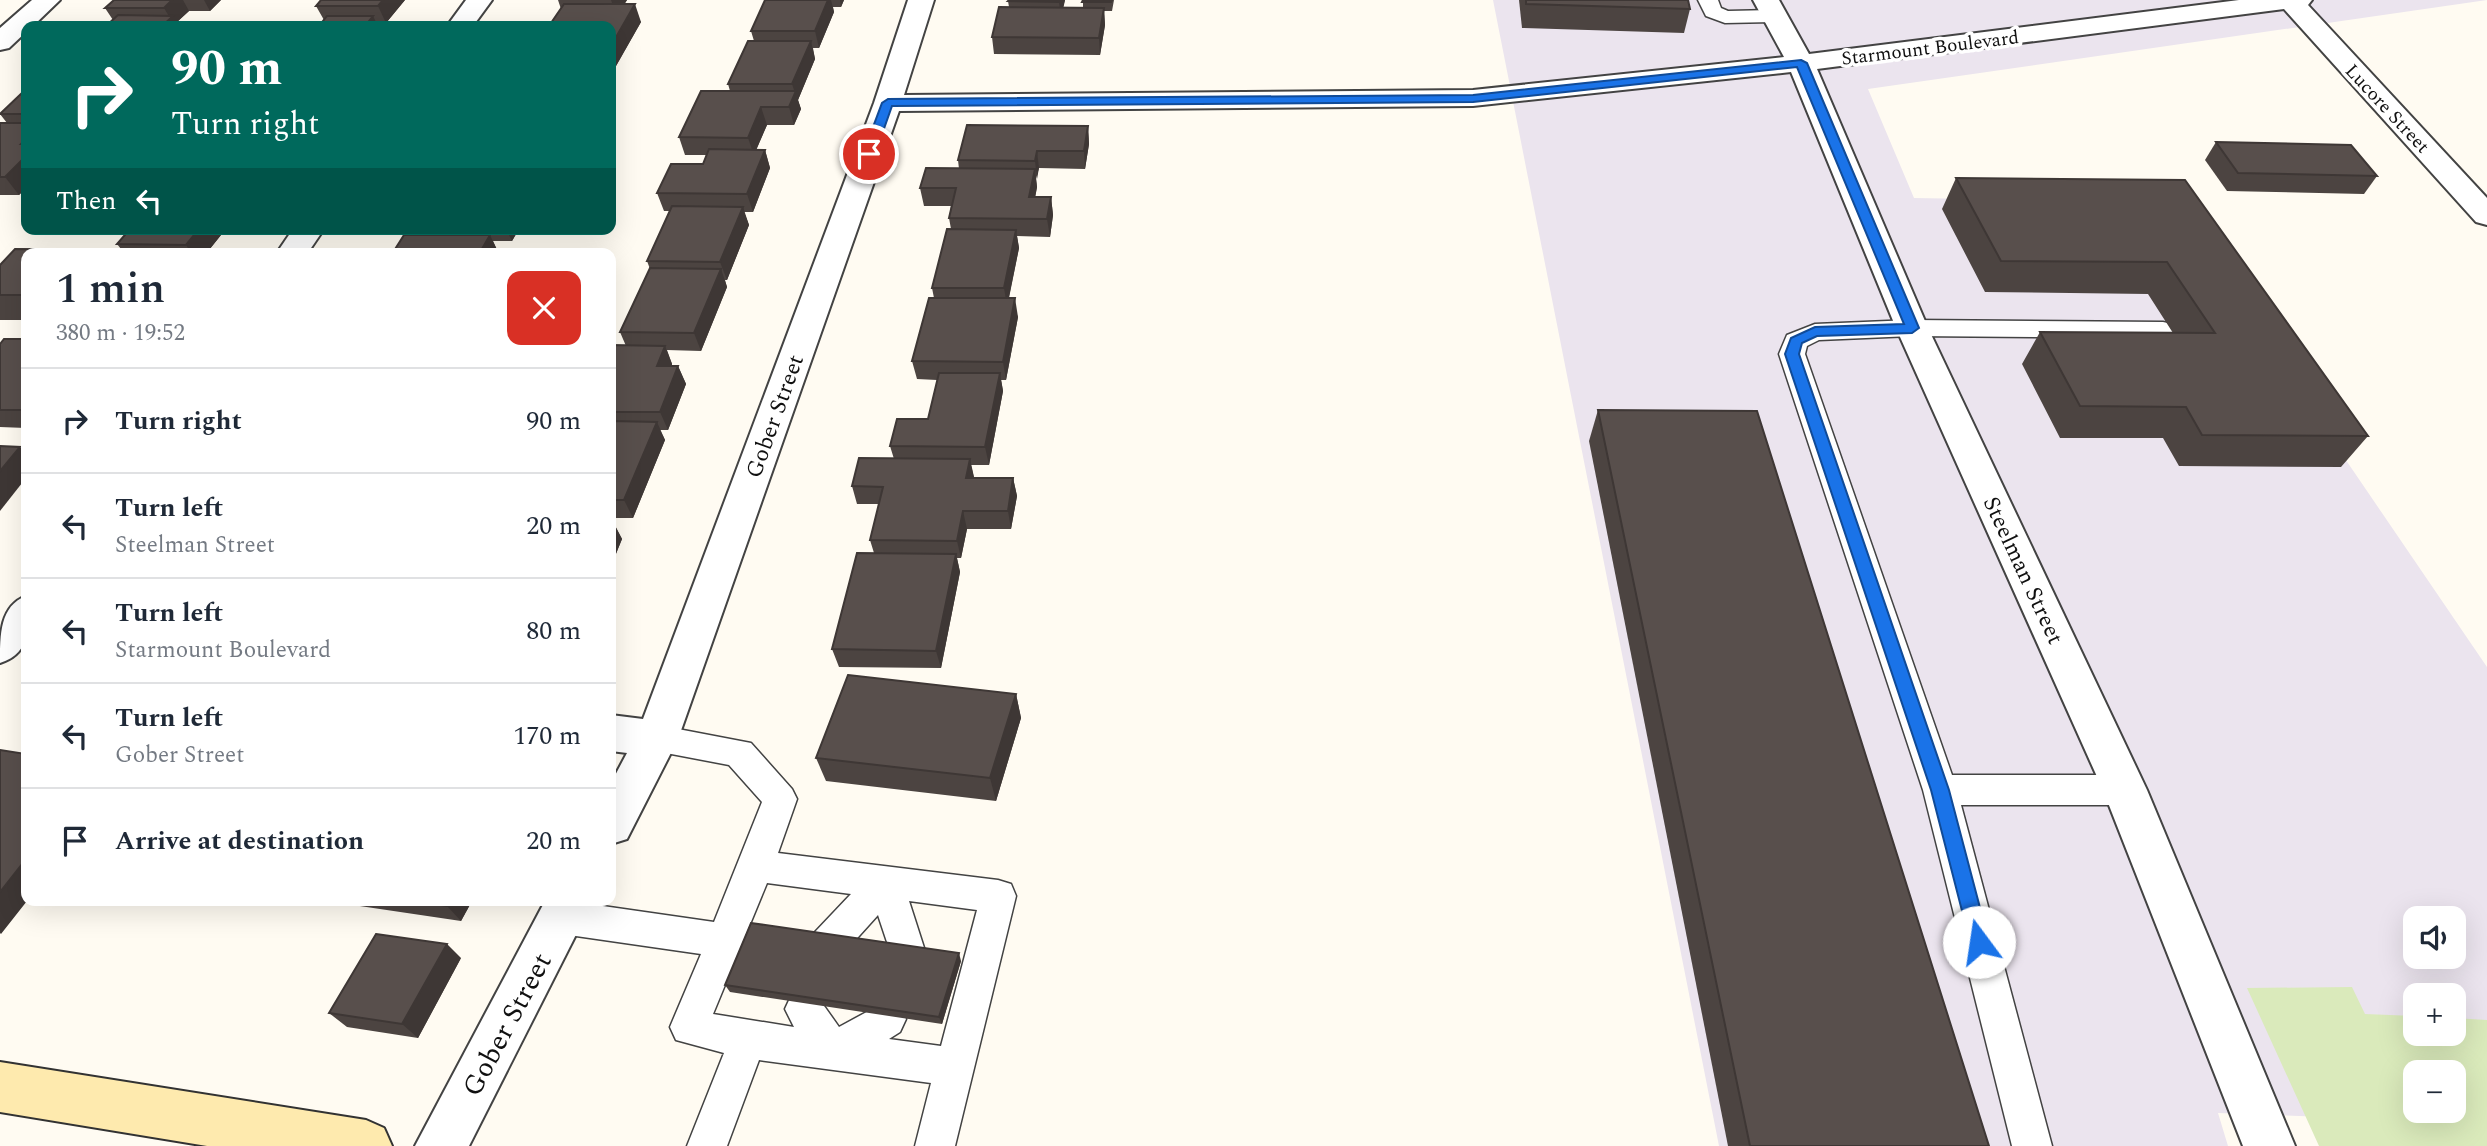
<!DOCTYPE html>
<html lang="en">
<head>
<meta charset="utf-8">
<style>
	:root { --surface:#fff; --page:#f2f2f3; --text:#1f2937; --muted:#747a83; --line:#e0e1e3 }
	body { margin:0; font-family:Spectral,serif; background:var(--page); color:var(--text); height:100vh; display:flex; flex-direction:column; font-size:26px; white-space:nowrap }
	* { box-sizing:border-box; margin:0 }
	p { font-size:23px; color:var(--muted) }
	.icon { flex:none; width:38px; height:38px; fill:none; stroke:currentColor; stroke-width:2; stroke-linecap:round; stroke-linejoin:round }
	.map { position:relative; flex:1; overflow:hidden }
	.drawer { position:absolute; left:21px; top:248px; width:595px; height:658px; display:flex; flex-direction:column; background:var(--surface); border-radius:14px; box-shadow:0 7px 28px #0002 }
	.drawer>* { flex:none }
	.hud { position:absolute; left:21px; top:21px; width:595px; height:214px; border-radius:14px; box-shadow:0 7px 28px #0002; background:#00695c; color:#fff; overflow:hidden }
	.fabs { position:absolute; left:2403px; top:906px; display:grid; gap:14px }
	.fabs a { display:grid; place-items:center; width:63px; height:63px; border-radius:14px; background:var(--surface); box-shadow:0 7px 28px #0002; font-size:35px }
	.pin { position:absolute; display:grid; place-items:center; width:60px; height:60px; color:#fff; margin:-30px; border:4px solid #fff; border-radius:50%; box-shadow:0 2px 7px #0007 }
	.me { position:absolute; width:77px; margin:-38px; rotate:346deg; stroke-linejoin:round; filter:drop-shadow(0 0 5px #0008) }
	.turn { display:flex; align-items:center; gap:24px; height:147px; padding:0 35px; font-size:32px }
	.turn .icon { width:91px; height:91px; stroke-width:2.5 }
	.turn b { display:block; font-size:49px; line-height:60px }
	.then { display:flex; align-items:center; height:66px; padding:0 35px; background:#0003; gap:14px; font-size:26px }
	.round { display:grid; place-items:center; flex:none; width:74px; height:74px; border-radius:14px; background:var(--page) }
	.head { display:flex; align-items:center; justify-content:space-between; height:119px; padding:0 35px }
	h1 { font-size:42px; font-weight:600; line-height:52px }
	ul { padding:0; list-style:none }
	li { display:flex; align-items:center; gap:21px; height:105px; padding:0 35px; border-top:2px solid var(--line) }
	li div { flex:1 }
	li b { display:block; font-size:26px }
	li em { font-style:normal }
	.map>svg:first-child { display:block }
	.industrial { fill:#ebe4ee; fill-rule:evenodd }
	.green { fill:#daeabb; fill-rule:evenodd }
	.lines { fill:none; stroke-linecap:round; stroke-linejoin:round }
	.lane-casing { stroke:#434343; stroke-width:3 }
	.street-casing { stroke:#434343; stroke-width:4 }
	.secondary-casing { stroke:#323232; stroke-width:4 }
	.lane { fill:#fff; fill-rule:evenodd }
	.street { fill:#fff; fill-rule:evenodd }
	.secondary { fill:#feeaae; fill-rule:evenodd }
	.wall { fill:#4c4441 }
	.shaded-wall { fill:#3e3735 }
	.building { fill:#584f4c; stroke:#3e3735; stroke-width:2 }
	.route { fill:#1a73e8; stroke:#114b97; stroke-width:2 }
	.labels { text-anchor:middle; stroke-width:7; stroke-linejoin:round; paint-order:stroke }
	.far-street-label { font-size:19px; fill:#101010; stroke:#fff }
	.street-label { font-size:23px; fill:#101010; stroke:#fff }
	.near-street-label { font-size:28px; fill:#101010; stroke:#fff }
</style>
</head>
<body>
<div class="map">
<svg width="2487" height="1146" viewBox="0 0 2487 1146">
	<rect width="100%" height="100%" fill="#fffbf2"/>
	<path class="industrial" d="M1493,0h994l-619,89 46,109 256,4 317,465v456l-269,-10 10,33h-509zM2415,919h39v38h-39zM2415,996h39v38h-39zM2415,1073h39v38h-39z"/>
	<path class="green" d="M2352,987l13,27 50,2v18h39v-16l33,2v126h-168l-72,-158zM2415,1073h39v38h-39z"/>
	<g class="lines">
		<g class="lane-casing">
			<g id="lane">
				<polygon points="1698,0 1718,0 1721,8 1728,11 1773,10 1780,12 1783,16 1780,20 1773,22 1725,23 1706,16"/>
				<polygon points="1912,320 2163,322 2172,324 2176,330 2172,336 2163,338 1912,336 1819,340 1807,346 1805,354 1952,775 2125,775 2137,780 2142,790 2137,800 2125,805 1961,805 2052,1146 2012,1146 1923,790 1779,354 1787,335 1815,324"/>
				<path d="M657,725l94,18 41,46 5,10 -19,54 220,27 13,4 5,12 -61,250h-40l16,-63 -172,-23 -32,86h-40l37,-93 -48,-13 -6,-13 31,-73 -139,-20 -13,-5 -5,-12 5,-12 19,-4 146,21 48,-120 -33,-37 -84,-16 -4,-10 4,-10zM767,883l84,11 -36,38 -5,12 5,12 13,5 13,-5 37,-41 17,51 13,5 13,-5 5,-12 -17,-53 68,9 -36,136 -52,-7 11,-7 6,-13 -6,-13 -13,-5 -48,26 -22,-31 -13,-5 -13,5 -6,13 9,18 -81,-13z"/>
			</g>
		</g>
		<g class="street-casing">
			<g id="street">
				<polygon points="32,0 60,0 33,26 26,26 26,32 9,48 0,50 0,28"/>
				<polygon points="466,0 492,0 473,26 447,26"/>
				<polygon points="908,0 934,0 904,95 1473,90 1784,57 1753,0 1779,0 1809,54 2239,0 2312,0 2308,5 2487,198 2487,225 2476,222 2284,9 1817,69 1928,328 2147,790 2295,1146 2243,1146 2103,790 1896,328 1791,72 1473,106 899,111 678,739 627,839 611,844 611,783 627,753 611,751 611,715 643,719 874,103"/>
				<polygon points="293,229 324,229 307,254 276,254"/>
				<path d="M26,596c0,29 8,56 -26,67 0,-29 0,-57 26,-67z"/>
				<polygon points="545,901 593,901 469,1146 415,1146"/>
			</g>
		</g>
		<g class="secondary-casing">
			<polygon id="secondary" points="0,1062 366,1120 384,1128 392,1146 207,1146 0,1112"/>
		</g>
		<use href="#lane" class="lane"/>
		<use href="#street" class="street"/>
		<use href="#secondary" class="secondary"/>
	</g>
	<g class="wall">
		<polygon points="114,0 221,0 210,11 189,11 177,22 180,26 106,26 113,20 105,8"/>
		<polygon points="405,0 386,23 376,23 378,26 324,20 316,6"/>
		<polygon points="558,0 627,0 624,4 641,22 616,66 611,66 611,26 561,9"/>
		<polygon points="765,0 844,0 841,7 833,7 834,12 819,48 813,48 815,59 798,100 801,109 794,125 767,125 756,150 765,150 770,168 753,212 744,212 749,225 727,280 725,280 727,287 701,351 667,350 672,364 672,366 678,366 686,384 668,430 660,430 665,440 633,518 611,518 622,539 611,566 611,345 626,346 620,332 650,269 647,261 670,211 664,211 657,193 703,164 706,155 685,155 679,137 730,91 728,84 754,41 751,31"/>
		<polygon points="1065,0 1063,7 1083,8 1083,0 1114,0 1112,11 1104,11 1105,25 1100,55 994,54 992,37 1009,7 1008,1"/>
		<polygon points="1519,0 1688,0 1690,9 1684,33 1522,28"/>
		<polygon points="26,89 26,188 19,195 0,195 0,123 7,123 0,114"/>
		<polygon points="1088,126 1089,144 1085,169 1039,168 1036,179 1037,187 1035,197 1051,197 1053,215 1050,237 1017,236 1019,248 1009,298 1018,317 1006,380 1001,380 1003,391 989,465 971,465 974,478 1013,478 1017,496 1011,529 967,529 961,558 957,558 960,572 941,668 839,667 832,649 874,553 870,540 879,504 857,504 852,486 894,459 890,446 928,419 937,380 917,379 912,361 934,298 932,288 951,229 949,218 951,206 924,206 920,188 959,169 958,160"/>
		<polygon points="2216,142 2377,176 2364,194 2227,191 2205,160"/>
		<polygon points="1956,178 2185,180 2368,436 2341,467 2179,466 2163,438 2060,438 2022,364 2040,332 2173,333 2148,294 1985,292 1942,209"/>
		<polygon points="130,229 271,229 270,231 225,230 209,250 211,254 26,254 26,320 0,320 0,265 15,249 121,249 117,244"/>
		<polygon points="419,229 519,229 512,241 493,241 499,254 392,254 422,235"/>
		<polygon points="26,339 26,428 0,427 0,344"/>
		<polygon points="1598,410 1989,1146 1728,1146 1589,441"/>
		<polygon points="1016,694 1021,718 996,801 826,781 816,758"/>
		<polygon points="326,901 472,901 461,921"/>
		<polygon points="461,958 418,1038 347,1027 329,1013"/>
		<polygon points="961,961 942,1024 730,992 725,985"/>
	</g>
	<g class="shaded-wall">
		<polygon points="172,0 183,0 189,11 177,22 180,26 162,26 170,18 164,8"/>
		<polygon points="204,0 221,0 210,11"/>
		<polygon points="383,0 405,0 386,23 378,6"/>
		<polygon points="611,0 627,0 617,17"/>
		<polygon points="828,0 831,0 834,12 819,48 815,31"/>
		<polygon points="840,0 844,0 841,7"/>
		<polygon points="1059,0 1065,0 1061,19 1059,2"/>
		<polygon points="635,4 641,22 616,66 611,53 611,46"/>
		<polygon points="1104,8 1105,25 1100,55 1099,38"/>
		<polygon points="373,16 378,26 365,26"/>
		<polygon points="811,41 815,59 798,100 801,109 794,125 789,107 795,93 792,84"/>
		<polygon points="761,107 767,125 754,155 748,138"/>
		<polygon points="1088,126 1089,144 1085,169 1084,151"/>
		<polygon points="765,150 770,168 753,212 747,194"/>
		<polygon points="1037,151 1039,168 1037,179 1035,161"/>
		<polygon points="26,156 26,188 19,195 5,177"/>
		<polygon points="1035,169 1037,187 1032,215 1029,197"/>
		<polygon points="1051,197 1053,215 1050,237 1047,219"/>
		<polygon points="743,207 749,225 727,280 720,262"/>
		<polygon points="199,229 224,229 225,230 209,250 211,254 192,254 186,245"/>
		<polygon points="506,229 519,229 512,241"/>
		<polygon points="1016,230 1019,248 1007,306 1004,288"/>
		<polygon points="490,235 499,254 479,254"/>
		<polygon points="721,269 727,287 701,351 694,333"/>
		<polygon points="1015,298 1018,317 1006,380 1003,362"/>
		<polygon points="665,346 672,364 665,384 657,366"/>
		<polygon points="678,366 686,384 668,430 660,412"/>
		<polygon points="1000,373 1003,391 989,465 985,447"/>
		<polygon points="657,422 665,440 633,518 624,500"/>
		<polygon points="20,447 26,453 26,478 0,511 0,471"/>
		<polygon points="970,459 974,477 966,478"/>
		<polygon points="1013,478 1017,496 1011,529 1008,511"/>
		<polygon points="963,511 967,529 961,558 957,541"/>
		<polygon points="611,518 622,539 611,566"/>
		<polygon points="956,554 960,572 941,668 936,651"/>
		<polygon points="1016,694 1021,718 996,801 990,778"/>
		<polygon points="26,859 26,901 27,901 1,934 0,933 0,892"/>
		<polygon points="449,901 472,901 461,921 447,906"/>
		<polygon points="447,944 461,958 418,1038 402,1024"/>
		<polygon points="959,953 961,961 942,1024 939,1017"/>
	</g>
	<g class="building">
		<polygon points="114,0 172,0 164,8 105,8"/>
		<polygon points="321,0 383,0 378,6 316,6"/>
		<polygon points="765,0 828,0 815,31 751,31"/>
		<polygon points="1009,0 1059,0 1059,2 1008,1"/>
		<polygon points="1083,0 1112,0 1111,2 1082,2"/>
		<polygon points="1526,0 1688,0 1690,9 1526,4"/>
		<polygon points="564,4 635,4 611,46 611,26 549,26"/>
		<polygon points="999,7 1104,8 1099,38 992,37"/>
		<polygon points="118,15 173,16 162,26 106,26"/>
		<polygon points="327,16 373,16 365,26 319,26"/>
		<polygon points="748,41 811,41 792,84 728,84"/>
		<polygon points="26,89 26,114 0,114"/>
		<polygon points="701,91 796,91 789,107 761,107 748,138 679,137"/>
		<polygon points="0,123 26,123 26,139 21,144 26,144 26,156 5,177 0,177"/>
		<polygon points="967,125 1088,126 1084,151 1037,151 1035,161 958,160"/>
		<polygon points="2216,142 2351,145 2377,176 2238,173"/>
		<polygon points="709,149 765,150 747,194 657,193 671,164 703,164"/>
		<polygon points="926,168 1035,169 1029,197 1051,197 1047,219 949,218 956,188 920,188"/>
		<polygon points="1956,178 2185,180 2368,436 2202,435 2186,407 2080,406 2040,332 2215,333 2167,262 2001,261"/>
		<polygon points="672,206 743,207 720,262 647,261"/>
		<polygon points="130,229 199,229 186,245 117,244"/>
		<polygon points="947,229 1016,230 1004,288 932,288"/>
		<polygon points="404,235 490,235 479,254 392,254"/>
		<polygon points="15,249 209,250 206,254 26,254 26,295 0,295 0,265"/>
		<polygon points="650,268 721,269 694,333 620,332"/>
		<polygon points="929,298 1015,298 1003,362 912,361"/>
		<polygon points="4,339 26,339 26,410 0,410 0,344"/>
		<polygon points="611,345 665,346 657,366 678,366 660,412 611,412"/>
		<polygon points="939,373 1000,373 985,447 890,446 897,419 928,419"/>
		<polygon points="1598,410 1757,411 1989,1146 1750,1146"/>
		<polygon points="611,421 657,422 624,500 611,500"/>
		<polygon points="0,446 20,447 0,471"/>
		<polygon points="859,458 970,459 966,478 1013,478 1008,511 963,511 957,541 870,540 883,487 852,486"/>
		<polygon points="857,553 956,554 936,651 832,649"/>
		<polygon points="848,675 1016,694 990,778 816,758"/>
		<polygon points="0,750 26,754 26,859 0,892"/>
		<polygon points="416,901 449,901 447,906"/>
		<polygon points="751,923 959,953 939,1017 725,985"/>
		<polygon points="376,934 447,944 402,1024 329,1013"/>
	</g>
	<polygon class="route" points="1801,60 1807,63 1919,328 1912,333 1817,336 1802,343 1799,354 1949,790 1989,942 1986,949 1979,951 1973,949 1970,942 1931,790 1785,354 1791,338 1815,327 1904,324 1797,67 1473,102 892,106 875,154 869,157 863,154 882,103 888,99 1473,95"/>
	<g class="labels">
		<g class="far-street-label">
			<text transform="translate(1930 47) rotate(-7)" y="7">Starmount Boulevard</text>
			<text transform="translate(2388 108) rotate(47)" y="7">Lucore Street</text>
		</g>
		<g class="street-label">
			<text transform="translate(774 416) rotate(-70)" y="8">Gober Street</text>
			<text transform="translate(2024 570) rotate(65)" y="8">Steelman Street</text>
		</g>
		<g class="near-street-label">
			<text transform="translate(506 1024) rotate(-62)" y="10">Gober Street</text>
		</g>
	</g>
</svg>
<div class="fabs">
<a><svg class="icon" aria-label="sound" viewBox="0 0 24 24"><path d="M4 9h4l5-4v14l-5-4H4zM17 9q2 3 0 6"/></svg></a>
<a>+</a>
<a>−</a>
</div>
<div class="pin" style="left:869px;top:154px;background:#d93025"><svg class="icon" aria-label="arrive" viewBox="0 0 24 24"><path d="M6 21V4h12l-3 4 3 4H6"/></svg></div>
<svg class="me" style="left:1979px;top:942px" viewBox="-20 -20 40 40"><circle r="19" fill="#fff"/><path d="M0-13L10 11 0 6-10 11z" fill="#1a73e8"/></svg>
<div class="hud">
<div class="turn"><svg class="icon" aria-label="right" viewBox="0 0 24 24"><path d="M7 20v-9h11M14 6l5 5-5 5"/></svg><div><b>90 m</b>Turn right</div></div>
<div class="then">Then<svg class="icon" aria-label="left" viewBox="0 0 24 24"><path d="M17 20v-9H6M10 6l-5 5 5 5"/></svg></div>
</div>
<section class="drawer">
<div class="head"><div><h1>1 min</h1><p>380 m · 19:52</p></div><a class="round" style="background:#d93025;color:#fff"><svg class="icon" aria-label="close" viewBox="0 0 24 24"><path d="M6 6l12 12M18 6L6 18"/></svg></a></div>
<ul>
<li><svg class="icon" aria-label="right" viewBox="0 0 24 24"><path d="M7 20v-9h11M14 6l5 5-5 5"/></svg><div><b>Turn right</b></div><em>90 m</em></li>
<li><svg class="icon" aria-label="left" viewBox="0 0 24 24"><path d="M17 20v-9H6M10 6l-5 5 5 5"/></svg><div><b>Turn left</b><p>Steelman Street</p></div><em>20 m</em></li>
<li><svg class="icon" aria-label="left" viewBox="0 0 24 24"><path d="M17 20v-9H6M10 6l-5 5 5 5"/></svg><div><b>Turn left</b><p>Starmount Boulevard</p></div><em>80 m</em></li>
<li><svg class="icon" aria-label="left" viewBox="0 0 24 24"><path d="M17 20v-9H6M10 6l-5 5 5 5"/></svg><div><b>Turn left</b><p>Gober Street</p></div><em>170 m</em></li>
<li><svg class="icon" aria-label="arrive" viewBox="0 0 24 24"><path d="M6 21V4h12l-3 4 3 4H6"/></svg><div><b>Arrive at destination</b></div><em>20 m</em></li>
</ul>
</section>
</div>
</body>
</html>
